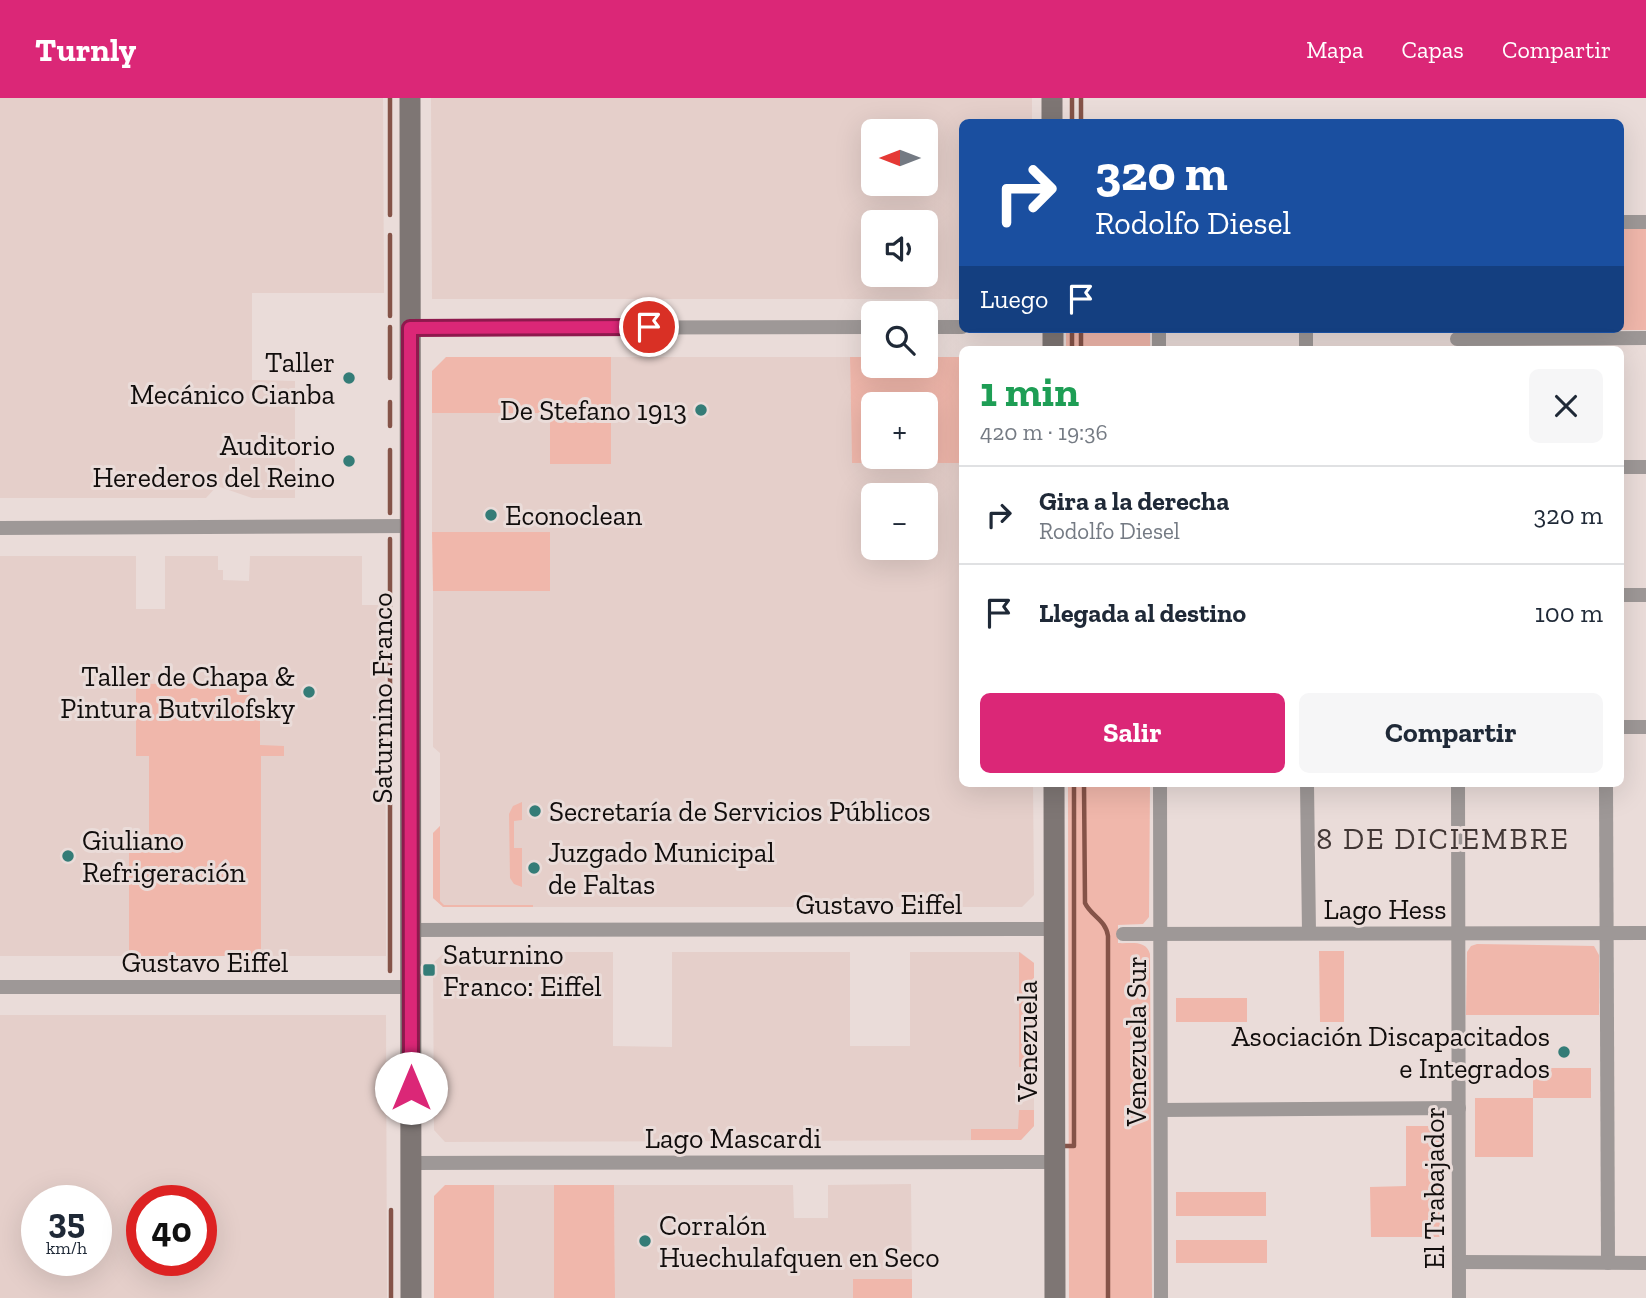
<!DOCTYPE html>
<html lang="es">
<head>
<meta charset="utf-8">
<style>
	:root { --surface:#fff; --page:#f6f6f7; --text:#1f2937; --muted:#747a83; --line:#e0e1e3; --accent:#db2777 }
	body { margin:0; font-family:"Zilla Slab",serif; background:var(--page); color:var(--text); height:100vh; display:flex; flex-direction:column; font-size:26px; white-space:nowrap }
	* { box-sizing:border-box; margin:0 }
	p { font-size:23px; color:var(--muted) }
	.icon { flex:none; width:38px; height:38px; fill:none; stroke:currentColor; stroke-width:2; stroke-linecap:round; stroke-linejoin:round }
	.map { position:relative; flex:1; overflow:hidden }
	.details { position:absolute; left:959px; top:248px; width:665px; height:441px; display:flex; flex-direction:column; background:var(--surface); border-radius:10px; box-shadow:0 7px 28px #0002 }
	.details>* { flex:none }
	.banner { position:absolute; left:959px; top:21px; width:665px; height:214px; border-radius:10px; box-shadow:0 7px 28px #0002; background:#1a4fa0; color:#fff; overflow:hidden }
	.needle { width:46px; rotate:270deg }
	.tools { position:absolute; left:861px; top:21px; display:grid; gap:14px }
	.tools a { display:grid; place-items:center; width:77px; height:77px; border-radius:10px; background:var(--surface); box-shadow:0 7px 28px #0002; font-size:35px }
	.speed { position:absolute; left:21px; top:1087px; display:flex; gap:14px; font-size:35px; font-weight:700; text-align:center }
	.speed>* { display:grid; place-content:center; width:91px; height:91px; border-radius:50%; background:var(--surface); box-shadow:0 7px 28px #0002; line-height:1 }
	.speed small { font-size:18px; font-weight:400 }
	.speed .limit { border:10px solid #d22; background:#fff; color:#111 }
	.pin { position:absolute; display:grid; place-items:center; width:60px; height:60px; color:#fff; margin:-30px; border:4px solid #fff; border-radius:50%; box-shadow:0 2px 7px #0007 }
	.me { position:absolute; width:77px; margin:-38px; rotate:0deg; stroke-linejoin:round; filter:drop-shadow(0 0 5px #0008) }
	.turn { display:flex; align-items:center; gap:24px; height:147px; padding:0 21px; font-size:32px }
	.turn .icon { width:91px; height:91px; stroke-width:2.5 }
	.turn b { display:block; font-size:49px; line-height:60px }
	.then { display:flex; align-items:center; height:66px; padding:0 21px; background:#0003; gap:14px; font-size:26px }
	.round { display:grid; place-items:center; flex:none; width:74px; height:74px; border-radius:10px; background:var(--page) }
	.summary { display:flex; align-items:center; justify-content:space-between; height:119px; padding:0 21px }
	h1 { font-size:42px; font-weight:800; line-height:52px; color:#1e9e55 }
	.action { display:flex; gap:14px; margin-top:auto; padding:14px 21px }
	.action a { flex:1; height:80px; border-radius:10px; background:var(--accent); color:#fff; font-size:28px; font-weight:800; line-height:80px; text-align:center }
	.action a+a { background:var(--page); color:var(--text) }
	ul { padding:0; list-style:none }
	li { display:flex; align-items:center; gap:21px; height:98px; padding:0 21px; border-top:2px solid var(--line) }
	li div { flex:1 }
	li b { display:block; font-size:26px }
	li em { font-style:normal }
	header { display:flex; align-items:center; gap:42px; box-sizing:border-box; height:98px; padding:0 35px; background:var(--accent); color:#fff }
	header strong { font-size:33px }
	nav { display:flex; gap:38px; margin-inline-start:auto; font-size:24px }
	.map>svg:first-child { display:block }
	.built { fill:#e5cfca; fill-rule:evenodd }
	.green { fill:#f0b7ab; fill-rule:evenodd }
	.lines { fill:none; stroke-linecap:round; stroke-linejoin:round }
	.stream { stroke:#855348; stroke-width:4.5 }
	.street { stroke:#9e9897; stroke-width:14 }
	.secondary { stroke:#7e7674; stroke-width:21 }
	.route-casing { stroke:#8e194d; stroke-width:18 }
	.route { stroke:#db2777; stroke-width:12 }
	.poi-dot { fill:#347c77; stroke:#eadcd9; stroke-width:2.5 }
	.labels { text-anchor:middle; stroke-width:6; stroke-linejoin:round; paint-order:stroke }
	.poi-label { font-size:28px; fill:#110d0c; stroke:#eadcd9; text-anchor:start }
	.street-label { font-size:28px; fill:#110d0c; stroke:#eadcd9 }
	.neighbourhood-label { font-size:30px; letter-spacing:2px; fill:#423735; stroke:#eadcd9 }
</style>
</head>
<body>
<header>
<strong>Turnly</strong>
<nav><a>Mapa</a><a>Capas</a><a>Compartir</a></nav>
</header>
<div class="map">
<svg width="1646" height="1200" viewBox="0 0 1646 1200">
	<rect width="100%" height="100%" fill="#eadcd9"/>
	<g class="built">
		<polygon points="0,0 383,0 384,195 252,195 252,282 295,283 295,400 252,400 217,388 206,400 0,400"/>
		<path d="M431,0h601v24h-70v177h-530zM873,33h53v53h-53zM873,124h53v53h-53z"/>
		<path d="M611,259h239l2,106h110v321h71l1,111 -12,12h-578l-11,-9v-65l7,-7v-73l-7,-6v-156h117v-59h-118v-119h118l61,50zM873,397h53v53h-53z"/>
		<polygon points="0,458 136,458 136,511 165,511 165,458 218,458 218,472 223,472 223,482 249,483 250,458 362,458 362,507 385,507 386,858 261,858 261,658 284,648 260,648 260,612 250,611 243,593 243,586 137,658 149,658 149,747 129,748 129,858 0,858"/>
		<polygon points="445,854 613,854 613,948 672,949 672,854 850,854 850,948 910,948 910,854 1020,854 1034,865 1034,1028 1021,1042 445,1044 434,1032 433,865"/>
		<path d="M0,917h386l1,283h-387zM37,1102h59v60h-59zM142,1102h59v60h-59z"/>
		<polygon points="911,1086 912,1181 853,1181 853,1200 615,1200 614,1087 793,1087 794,1120 828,1120 828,1087"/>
		<rect x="494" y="1087" width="60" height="113"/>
	</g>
	<g class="green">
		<polygon points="1621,129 1646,129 1646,232 1575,232 1620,231"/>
		<rect x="1066" y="231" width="84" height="21"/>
		<polygon points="446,259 611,259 611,366 550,366 550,315 432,315 432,273"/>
		<path d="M850,259h23v9h53v-9h36v106h-110zM873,306h53v53h-53z"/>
		<polygon points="432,434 550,434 550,493 433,493"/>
		<polygon points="243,585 243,593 250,597 250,611 260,611 260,647 284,648 284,658 261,658 261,858 129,858 129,747 149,747 149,658 136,658 136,586"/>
		<path d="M1068,686h82l-1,133 -6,7 -25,1v18c12,1 28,-4 32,11l2,344h-83z"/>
		<polygon points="522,704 522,722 514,723 514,750 522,750 522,789 514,786 510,780 509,716 513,708"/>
		<polygon points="440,728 440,803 444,807 533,807 533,809 443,809 433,800 433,735"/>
		<polygon points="1477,846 1594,848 1599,857 1599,917 1466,917 1467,854 1471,848"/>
		<polygon points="1319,853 1344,853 1344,924 1320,924"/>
		<polygon points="1019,854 1034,865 1034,968 1019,969"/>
		<rect x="1176" y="900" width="71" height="24"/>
		<polygon points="1533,970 1591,970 1591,1000 1533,1000 1533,1059 1475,1059 1475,1000 1533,1000"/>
		<polygon points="1019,1012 1034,1012 1034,1028 1021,1042 971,1042 971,1031 1018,1031"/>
		<polygon points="1406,1028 1429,1028 1442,1039 1442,1139 1371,1139 1370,1089 1406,1088"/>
		<polygon points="445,1087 494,1087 494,1200 434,1200 434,1098"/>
		<polygon points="554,1087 614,1087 615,1200 554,1200"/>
		<rect x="1176" y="1094" width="90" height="24"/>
		<rect x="1176" y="1142" width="91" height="23"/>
		<rect x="853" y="1181" width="59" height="19"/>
	</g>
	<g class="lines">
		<g class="stream">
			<polyline points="390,0 390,117"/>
			<polyline points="1072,0 1072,24"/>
			<polyline points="1081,0 1081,24"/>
			<polyline points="390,137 390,218"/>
			<polyline points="390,229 390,280"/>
			<polyline points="1072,231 1072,252"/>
			<polyline points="1081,231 1081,252"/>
			<polyline points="390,304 390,328"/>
			<polyline points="390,352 390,415"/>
			<polyline points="390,441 390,591"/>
			<polyline points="390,604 390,676"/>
			<path d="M1084,686l1,119c6,13 21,17 23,33v362"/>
			<polyline points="390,699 390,873"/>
			<polyline points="1059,1048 1074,1048 1074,686"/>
			<polyline points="391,1112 391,1200"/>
		</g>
		<g class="street">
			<polyline points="1620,124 1646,124"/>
			<polyline points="926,229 962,229"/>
			<polyline points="410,230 873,229"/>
			<polyline points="1159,231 1159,252"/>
			<polyline points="1457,241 1646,240"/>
			<polyline points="1306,252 1306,231"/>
			<polyline points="1620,369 1646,369"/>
			<polyline points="0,430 410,428"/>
			<polyline points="1620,497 1646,497"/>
			<polyline points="1620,629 1646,629"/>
			<polyline points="1160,686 1161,1200"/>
			<polyline points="1307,686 1309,835"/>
			<polyline points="1458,686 1459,1200"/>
			<polyline points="1606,686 1608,1165"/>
			<polyline points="410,832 1054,831"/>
			<polyline points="1123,836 1646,835"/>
			<polyline points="0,889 411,889"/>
			<polyline points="1161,1012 1459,1010"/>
			<polyline points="411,1065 1055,1064"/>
			<polyline points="1459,1164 1646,1165"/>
		</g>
		<g class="secondary">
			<polyline points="410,0 411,1200"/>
			<polyline points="1052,0 1052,24"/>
			<polyline points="1053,231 1053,252"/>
			<polyline points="1054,686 1055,1200"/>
		</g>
	</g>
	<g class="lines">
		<g class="route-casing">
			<polyline id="route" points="411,990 410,230 649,229"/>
		</g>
		<use href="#route" class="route"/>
	</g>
	<g class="poi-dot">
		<circle cx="349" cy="280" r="7"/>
		<circle cx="701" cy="312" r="7"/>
		<circle cx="349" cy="363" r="7"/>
		<circle cx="491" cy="417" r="7"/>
		<circle cx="309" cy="594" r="7"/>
		<circle cx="535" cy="713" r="7"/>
		<circle cx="68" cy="758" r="7"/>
		<circle cx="534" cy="770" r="7"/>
		<rect x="422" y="865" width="14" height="14" rx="3.5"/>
		<circle cx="1564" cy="954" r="7"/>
		<circle cx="645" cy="1143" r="7"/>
	</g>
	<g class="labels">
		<g class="poi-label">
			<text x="335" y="274" text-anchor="end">Taller<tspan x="335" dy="32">Mecánico Cianba</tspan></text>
			<text x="687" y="322" text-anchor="end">De Stefano 1913</text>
			<text x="335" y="357" text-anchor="end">Auditorio<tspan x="335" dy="32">Herederos del Reino</tspan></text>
			<text x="505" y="427">Econoclean</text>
			<text x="295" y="588" text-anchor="end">Taller de Chapa &amp;<tspan x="295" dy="32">Pintura Butvilofsky</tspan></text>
			<text x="549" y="723">Secretaría de Servicios Públicos</text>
			<text x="82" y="752">Giuliano<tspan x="82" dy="32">Refrigeración</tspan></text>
			<text x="548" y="764">Juzgado Municipal<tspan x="548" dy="32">de Faltas</tspan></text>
			<text x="443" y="866">Saturnino<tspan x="443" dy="32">Franco: Eiffel</tspan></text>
			<text x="1550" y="948" text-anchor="end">Asociación Discapacitados<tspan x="1550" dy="32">e Integrados</tspan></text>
			<text x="659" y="1137">Corralón<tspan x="659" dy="32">Huechulafquen en Seco</tspan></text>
		</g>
		<g class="street-label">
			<text transform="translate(382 600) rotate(-90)" y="10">Saturnino Franco</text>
			<text x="879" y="816">Gustavo Eiffel</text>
			<text x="1385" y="821">Lago Hess</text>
			<text x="205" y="874">Gustavo Eiffel</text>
			<text transform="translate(1027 943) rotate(-90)" y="10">Venezuela</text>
			<text transform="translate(1136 943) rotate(-90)" y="10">Venezuela Sur</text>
			<text x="733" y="1050">Lago Mascardi</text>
			<text transform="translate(1434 1090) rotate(-90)" y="10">El Trabajador</text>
		</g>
		<g class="neighbourhood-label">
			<text x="1443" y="751">8 DE DICIEMBRE</text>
		</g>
	</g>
</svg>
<div class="tools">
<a><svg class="needle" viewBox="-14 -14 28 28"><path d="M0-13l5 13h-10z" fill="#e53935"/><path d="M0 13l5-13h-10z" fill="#747a83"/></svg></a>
<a><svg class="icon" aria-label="sound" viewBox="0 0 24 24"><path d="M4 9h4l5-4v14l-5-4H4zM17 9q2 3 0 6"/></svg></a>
<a><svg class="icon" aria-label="search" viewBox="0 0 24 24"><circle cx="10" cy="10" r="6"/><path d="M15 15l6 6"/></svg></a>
<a>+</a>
<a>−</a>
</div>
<div class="speed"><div>35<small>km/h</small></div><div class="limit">40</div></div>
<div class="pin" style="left:649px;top:229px;background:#d93025"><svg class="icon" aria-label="arrive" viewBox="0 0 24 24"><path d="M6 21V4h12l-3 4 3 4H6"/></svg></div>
<svg class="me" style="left:411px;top:990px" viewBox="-20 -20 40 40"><circle r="19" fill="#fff"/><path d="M0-13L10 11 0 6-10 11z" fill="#db2777"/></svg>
<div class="banner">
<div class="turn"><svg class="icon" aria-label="right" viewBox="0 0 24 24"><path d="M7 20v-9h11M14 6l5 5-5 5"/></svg><div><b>320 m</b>Rodolfo Diesel</div></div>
<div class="then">Luego<svg class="icon" aria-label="arrive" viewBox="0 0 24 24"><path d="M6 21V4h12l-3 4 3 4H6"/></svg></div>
</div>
<section class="details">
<div class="summary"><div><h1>1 min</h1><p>420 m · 19:36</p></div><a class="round"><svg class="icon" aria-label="close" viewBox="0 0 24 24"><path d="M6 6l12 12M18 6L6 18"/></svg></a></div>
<ul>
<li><svg class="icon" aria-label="right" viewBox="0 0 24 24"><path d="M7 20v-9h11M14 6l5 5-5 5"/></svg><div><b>Gira a la derecha</b><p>Rodolfo Diesel</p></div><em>320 m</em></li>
<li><svg class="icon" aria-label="arrive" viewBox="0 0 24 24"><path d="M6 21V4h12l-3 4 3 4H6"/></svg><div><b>Llegada al destino</b></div><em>100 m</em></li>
</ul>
<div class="action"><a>Salir</a><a>Compartir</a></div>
</section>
</div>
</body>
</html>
